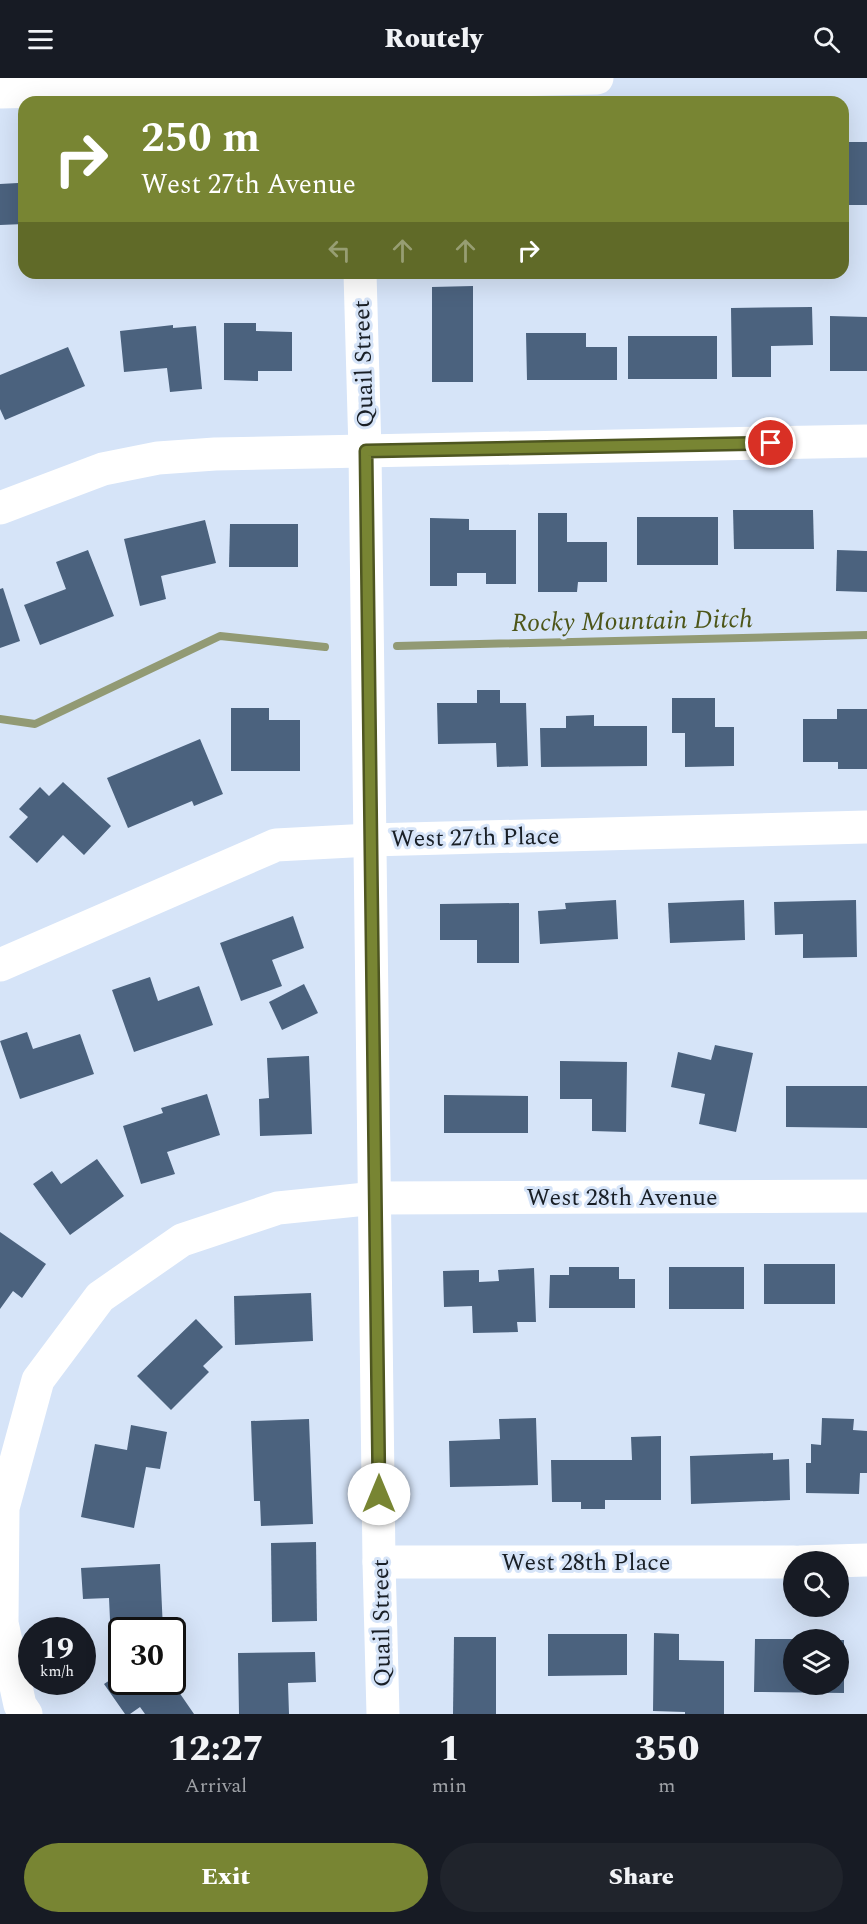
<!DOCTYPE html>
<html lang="en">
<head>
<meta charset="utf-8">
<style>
	:root { --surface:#171b24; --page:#20242c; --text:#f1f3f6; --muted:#9ea1a6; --accent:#788533 }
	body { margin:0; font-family:Spectral,serif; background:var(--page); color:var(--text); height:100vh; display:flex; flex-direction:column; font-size:22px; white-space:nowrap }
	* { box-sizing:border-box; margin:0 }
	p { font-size:20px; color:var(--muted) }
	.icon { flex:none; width:33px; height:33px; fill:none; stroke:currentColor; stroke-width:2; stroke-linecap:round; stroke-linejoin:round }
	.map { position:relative; height:1636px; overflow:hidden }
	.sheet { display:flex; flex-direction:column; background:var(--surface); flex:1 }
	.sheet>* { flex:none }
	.top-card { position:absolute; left:18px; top:18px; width:831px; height:183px; border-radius:18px; box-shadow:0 6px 24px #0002; background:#788533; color:#fff; overflow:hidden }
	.buttons { position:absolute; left:783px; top:1473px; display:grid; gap:12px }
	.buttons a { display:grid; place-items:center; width:66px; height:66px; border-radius:50%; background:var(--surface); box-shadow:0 6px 24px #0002; font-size:30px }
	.speed { position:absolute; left:18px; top:1539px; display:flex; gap:12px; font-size:30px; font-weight:700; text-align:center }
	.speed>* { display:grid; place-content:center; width:78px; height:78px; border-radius:50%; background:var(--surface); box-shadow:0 6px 24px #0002; line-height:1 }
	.speed small { font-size:15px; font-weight:400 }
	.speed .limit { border:3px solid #111; border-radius:9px; background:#fff; color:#111 }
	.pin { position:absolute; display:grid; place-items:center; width:51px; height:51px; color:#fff; margin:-26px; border:3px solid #fff; border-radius:50%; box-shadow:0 2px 6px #0007 }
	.me { position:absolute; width:66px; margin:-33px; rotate:0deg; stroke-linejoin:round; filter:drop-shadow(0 0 4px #0008) }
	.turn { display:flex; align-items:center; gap:21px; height:126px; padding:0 24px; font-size:27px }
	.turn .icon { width:78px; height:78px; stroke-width:2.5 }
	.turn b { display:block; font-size:42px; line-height:51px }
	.lanes { display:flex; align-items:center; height:57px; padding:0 24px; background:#0003; justify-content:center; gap:30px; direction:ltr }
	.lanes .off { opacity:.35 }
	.eta { display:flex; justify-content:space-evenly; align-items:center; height:102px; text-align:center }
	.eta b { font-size:36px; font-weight:800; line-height:42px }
	.button { display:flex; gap:12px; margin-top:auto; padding:12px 24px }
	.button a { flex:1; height:69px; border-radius:36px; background:var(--accent); color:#fff; font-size:24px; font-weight:800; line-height:69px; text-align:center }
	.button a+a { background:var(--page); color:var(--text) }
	header { display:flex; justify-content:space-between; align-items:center; height:78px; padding:0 24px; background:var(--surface); font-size:27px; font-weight:800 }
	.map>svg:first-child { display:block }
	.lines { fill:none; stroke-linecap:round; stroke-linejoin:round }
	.stream { stroke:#929a74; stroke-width:8 }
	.building { fill:#4b627e }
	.minor { stroke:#fff; stroke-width:33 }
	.route-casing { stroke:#4e5621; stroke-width:15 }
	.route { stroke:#788533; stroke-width:10 }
	.labels { text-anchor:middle; stroke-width:6; stroke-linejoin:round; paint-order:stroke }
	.street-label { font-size:24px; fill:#191f26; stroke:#d6e4f8 }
	.water-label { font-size:26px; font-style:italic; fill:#4d5619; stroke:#d6e4f8 }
</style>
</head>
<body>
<header><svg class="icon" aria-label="menu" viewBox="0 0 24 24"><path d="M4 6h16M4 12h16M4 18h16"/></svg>Routely<svg class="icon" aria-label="search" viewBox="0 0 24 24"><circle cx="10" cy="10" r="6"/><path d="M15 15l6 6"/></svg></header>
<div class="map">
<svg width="867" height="1636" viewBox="0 0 867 1636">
	<rect width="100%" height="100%" fill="#d6e4f8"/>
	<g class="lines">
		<g class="stream">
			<polyline points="397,568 867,557"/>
			<polyline points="0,641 35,646 220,558 325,569"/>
		</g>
	</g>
	<g class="building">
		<rect x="843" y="64" width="24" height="63"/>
		<polygon points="24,97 24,146 0,147 0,106 18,105 18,98"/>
		<polygon points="473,208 473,304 432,304 432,209"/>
		<polygon points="812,229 813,267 771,268 771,299 732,299 731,230"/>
		<polygon points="830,238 867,239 867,293 830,293"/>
		<polygon points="224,245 256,245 256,253 292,254 292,293 258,293 258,303 224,302"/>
		<polygon points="173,247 173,250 196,248 202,311 170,314 167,290 124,294 120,253"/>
		<polygon points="526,255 586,255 586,269 617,269 617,302 527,302"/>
		<rect x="628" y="258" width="89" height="43"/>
		<polygon points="68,269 85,308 5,342 0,331 0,297"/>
		<polygon points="733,432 813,432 814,471 734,471"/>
		<polygon points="538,435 567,435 567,464 607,464 607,504 578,504 577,514 538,514"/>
		<rect x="637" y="439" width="81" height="48"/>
		<polygon points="430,440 469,441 469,452 516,452 516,506 486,506 486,495 457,495 457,508 430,508"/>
		<polygon points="205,442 216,485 161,498 166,521 140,528 124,461"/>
		<polygon points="230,446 298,446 298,489 229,489"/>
		<polygon points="88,472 114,538 40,567 24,527 66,511 56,484"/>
		<polygon points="837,472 867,473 867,514 836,513"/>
		<polygon points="3,510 20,563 0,570 0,511"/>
		<polygon points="477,612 500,612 500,625 526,625 528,688 497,689 496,665 438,666 437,625 477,625"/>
		<polygon points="672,620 715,620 715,649 734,649 734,688 685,689 685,655 672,655"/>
		<polygon points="231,630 269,630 269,642 300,642 300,693 231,693"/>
		<polygon points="837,631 867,631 867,691 838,691 838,684 803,684 803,641 837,641"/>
		<polygon points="594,637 594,648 647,648 647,688 541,689 540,650 566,650 566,638"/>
		<polygon points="200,661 223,716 194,728 192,723 128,750 107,700"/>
		<polygon points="63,704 111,748 84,777 63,757 37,785 9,759 28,739 19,731 40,709 49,718"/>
		<polygon points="616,822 618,861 540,866 538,833 566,831 565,825"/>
		<polygon points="744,822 745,862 670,865 668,825"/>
		<polygon points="856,822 857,879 803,880 803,856 775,857 774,824"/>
		<polygon points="519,825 519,885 477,885 477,862 440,862 440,826"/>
		<polygon points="293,838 304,870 272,882 282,908 241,923 220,865"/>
		<polygon points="150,899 158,923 199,908 213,947 134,974 112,912"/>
		<polygon points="304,906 318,935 282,952 269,924"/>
		<polygon points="27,954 33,971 80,956 94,996 20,1021 0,963"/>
		<polygon points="715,967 753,975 736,1054 699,1046 705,1016 671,1009 678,974 711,982"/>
		<polygon points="309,978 312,1056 260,1058 259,1021 269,1020 267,980"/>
		<polygon points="560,983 627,984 626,1054 592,1053 592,1021 560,1021"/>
		<polygon points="786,1008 867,1008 867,1050 786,1049"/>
		<polygon points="207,1016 220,1057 167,1074 175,1096 141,1106 123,1048 163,1035 161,1030"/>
		<polygon points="444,1017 528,1018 528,1055 444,1055"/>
		<polygon points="97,1081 124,1118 70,1157 33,1106 52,1093 61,1106"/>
		<polygon points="0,1154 46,1186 22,1220 13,1213 0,1231"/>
		<rect x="764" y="1186" width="71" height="40"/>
		<polygon points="569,1189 619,1189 619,1201 635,1201 635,1230 549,1230 550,1197 569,1197"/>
		<rect x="669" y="1189" width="75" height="42"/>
		<polygon points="534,1190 536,1244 517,1244 518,1254 473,1255 472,1228 444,1229 443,1193 479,1192 479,1204 499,1203 498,1192"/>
		<polygon points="311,1215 313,1263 235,1267 234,1218"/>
		<polygon points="196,1241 223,1269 203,1288 209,1294 171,1332 137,1298"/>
		<polygon points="536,1340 538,1407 450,1409 449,1363 500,1361 499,1341"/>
		<polygon points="822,1340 854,1341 853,1352 867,1353 867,1395 860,1395 859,1416 806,1415 806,1385 811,1385 811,1366 821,1367"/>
		<polygon points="309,1341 313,1446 261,1448 260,1423 254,1423 251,1343"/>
		<polygon points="131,1347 167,1354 160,1391 146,1389 134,1450 81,1439 95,1366 127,1372"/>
		<polygon points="661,1358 661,1422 605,1422 605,1431 581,1431 581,1424 552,1424 551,1382 632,1382 631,1359"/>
		<polygon points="773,1375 773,1382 789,1381 790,1422 691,1426 690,1378"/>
		<polygon points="316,1464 317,1543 272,1544 271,1465"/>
		<polygon points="160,1486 163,1552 122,1552 122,1563 111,1564 109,1520 83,1521 81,1490"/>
		<polygon points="654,1555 679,1556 679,1582 724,1583 724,1636 685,1636 685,1634 653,1633"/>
		<polygon points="548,1556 627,1556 627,1597 548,1598"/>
		<polygon points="454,1559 496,1559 496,1636 453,1636"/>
		<polygon points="755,1561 794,1561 794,1606 838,1606 838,1562 844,1562 844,1615 754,1614"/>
		<polygon points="315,1574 316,1604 288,1605 289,1636 239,1636 238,1575"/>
		<polygon points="122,1594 122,1604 172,1604 194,1636 145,1636 140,1629 130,1636 125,1636 104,1606"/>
	</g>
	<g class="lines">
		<g class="minor">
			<polyline points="0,14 597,0"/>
			<polyline points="360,195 365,373 379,1484 383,1636"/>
			<polyline points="0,430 103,391 158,380 215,376 867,363"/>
			<polyline points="0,887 276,767 370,762 867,749"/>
			<polyline points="379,1484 794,1484"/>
			<polyline points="800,1484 867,1482"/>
			<polyline points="26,1636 20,1627 2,1545 3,1430 38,1302 100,1219 182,1162 278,1130 376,1120 867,1118"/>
		</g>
	</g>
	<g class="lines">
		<g class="route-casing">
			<polyline id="route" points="379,1416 366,373 771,365"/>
		</g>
		<use href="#route" class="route"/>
	</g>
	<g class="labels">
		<g class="street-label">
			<text transform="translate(363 286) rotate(-92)" y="8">Quail Street</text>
			<text transform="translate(475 759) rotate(-1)" y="8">West 27th Place</text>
			<text x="622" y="1127">West 28th Avenue</text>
			<text x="586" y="1492">West 28th Place</text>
			<text transform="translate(381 1545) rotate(-91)" y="8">Quail Street</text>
		</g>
		<g class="water-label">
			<text transform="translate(632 542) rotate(-1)" y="9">Rocky Mountain Ditch</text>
		</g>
	</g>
</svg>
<div class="buttons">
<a><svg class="icon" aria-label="search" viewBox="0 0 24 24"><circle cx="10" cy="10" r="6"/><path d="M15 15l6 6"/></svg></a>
<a><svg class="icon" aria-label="layers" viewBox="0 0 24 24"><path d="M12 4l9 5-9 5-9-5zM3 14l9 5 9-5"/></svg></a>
</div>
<div class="speed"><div>19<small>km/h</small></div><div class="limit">30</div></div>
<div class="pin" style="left:771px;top:365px;background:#d93025"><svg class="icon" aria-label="arrive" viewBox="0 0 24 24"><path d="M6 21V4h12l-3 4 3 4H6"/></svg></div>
<svg class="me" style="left:379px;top:1416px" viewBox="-20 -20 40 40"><circle r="19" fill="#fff"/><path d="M0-13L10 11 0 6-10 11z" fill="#788533"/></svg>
<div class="top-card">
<div class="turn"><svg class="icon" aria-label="right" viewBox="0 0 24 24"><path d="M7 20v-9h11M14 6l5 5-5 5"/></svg><div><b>250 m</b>West 27th Avenue</div></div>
<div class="lanes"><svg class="icon off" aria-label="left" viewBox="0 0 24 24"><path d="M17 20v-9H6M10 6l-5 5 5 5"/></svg><svg class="icon off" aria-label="ahead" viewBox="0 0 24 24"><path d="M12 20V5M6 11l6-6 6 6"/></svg><svg class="icon off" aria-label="ahead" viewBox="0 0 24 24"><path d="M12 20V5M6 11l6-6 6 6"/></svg><svg class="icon" aria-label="right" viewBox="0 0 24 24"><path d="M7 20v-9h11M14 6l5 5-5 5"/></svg></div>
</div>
</div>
<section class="sheet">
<div class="eta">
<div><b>12:27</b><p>Arrival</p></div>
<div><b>1</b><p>min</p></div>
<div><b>350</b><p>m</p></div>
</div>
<div class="button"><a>Exit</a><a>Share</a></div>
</section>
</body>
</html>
